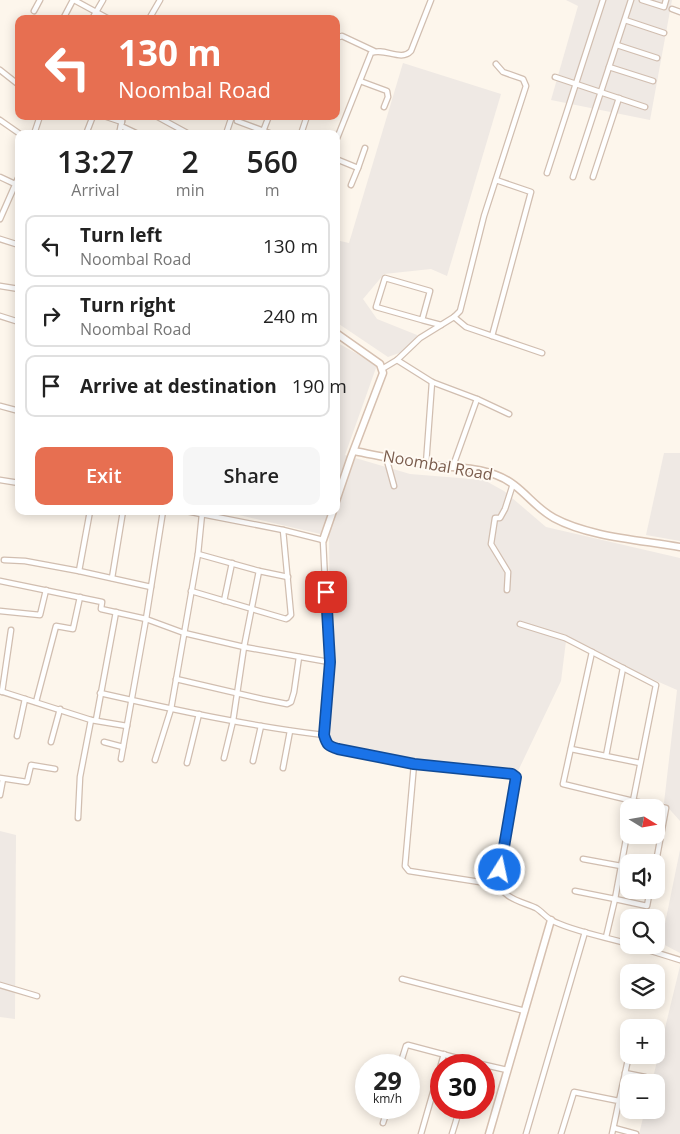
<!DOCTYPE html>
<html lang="en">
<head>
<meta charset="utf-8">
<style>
	:root { --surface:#fff; --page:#f6f6f6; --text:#222; --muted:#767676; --line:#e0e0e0; --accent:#e76f51 }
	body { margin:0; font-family:"Open Sans",sans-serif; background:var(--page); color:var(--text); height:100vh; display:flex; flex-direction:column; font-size:19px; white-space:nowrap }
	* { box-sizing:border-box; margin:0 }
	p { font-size:16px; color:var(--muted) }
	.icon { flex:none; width:28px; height:28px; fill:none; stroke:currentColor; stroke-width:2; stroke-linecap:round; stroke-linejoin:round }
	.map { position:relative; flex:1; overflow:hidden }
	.drawer { position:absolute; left:15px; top:130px; width:325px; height:385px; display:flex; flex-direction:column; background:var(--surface); border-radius:10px; box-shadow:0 2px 12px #0003 }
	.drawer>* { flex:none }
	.guide { position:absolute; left:15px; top:15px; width:325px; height:105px; border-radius:10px; box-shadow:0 2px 12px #0003; background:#e76f51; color:#fff; overflow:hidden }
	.needle { width:32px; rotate:101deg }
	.controls { position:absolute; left:620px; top:799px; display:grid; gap:10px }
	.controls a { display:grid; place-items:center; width:45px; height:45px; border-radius:10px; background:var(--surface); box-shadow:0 2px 12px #0003; font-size:25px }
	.speed { position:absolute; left:355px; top:1054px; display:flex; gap:10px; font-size:25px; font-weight:700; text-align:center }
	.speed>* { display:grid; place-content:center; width:65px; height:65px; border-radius:50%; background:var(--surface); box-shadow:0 2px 12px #0003; line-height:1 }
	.speed small { font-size:12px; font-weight:400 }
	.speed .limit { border:8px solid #d22; background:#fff; color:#111 }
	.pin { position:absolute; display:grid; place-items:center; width:42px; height:42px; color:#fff; margin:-21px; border-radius:10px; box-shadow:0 2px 8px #0006 }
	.me { position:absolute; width:55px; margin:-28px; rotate:10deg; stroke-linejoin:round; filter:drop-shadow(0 0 4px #0008) }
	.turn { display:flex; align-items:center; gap:18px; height:105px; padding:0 20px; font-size:22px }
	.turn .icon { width:65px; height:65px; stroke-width:2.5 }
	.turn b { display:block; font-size:35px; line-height:42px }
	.eta { display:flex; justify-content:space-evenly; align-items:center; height:85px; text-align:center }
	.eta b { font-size:30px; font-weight:600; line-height:35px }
	.primary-button { display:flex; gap:10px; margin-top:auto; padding:10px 20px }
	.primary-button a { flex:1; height:58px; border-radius:10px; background:var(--accent); color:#fff; font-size:20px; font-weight:600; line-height:58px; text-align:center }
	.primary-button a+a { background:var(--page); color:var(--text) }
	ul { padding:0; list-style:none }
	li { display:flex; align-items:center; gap:15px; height:62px; margin:0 10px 8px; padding:0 10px; border:2px solid var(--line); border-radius:10px }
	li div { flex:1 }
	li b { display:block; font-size:19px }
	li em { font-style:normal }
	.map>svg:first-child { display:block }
	.industrial { fill:#efe9e4 }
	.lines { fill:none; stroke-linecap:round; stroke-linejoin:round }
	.street-casing { stroke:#d1beb0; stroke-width:7 }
	.secondary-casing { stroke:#d6c0b0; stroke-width:9 }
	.street { stroke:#fff; stroke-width:4.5 }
	.secondary { stroke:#fff; stroke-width:6 }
	.route-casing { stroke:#114b97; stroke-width:12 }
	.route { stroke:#1a73e8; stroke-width:9 }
	.labels { text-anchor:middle; stroke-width:4; stroke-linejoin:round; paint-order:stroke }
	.street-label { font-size:16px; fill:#7a5c4d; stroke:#fffaf3 }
</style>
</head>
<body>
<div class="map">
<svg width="680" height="1134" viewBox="0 0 680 1134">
	<rect width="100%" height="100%" fill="#fdf6ec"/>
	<g class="industrial">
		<polygon points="566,0 672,0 650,120 551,100 578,6"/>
		<polygon points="403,63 501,94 447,276 431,269 384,274 363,299 377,319 417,335 416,347 388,357 336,322 336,240 349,243"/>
		<polygon points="336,342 377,365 345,455 410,474 484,480 504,491 546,527 680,558 680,821 664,803 677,690 566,641 561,681 518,771 450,765 331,743 329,536 222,511 336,511"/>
		<polygon points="664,453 680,453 680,541 646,535"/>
		<polygon points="0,831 16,835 15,1019 0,1017"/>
		<polygon points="680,850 680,953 661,943"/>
		<polygon points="680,966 680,1134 639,1134 645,1110 656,1110 656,1082 652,1082"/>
	</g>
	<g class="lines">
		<g class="street-casing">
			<g id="street">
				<polyline points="74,0 109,19"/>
				<polyline points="642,0 664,7 666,0"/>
				<polyline points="672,9 680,12"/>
				<polyline points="34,11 40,0"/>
				<polyline points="63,19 73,0"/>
				<polyline points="92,19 103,0"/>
				<polyline points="149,19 160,0"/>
				<polyline points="625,20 664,33"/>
				<polyline points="336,38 342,36 374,51"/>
				<polyline points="617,45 657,58"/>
				<polyline points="609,67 653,81"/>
				<polyline points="0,70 19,85"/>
				<polyline points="555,77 645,107"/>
				<polyline points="360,81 387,91 388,97 384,107"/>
				<polyline points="104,116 122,122"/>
				<polyline points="156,116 189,134"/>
				<polyline points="0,120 20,134"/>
				<polyline points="237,121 272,134"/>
				<polyline points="121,126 138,134"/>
				<polyline points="34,134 40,116"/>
				<polyline points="86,134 93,116"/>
				<polyline points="119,134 123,116"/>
				<polyline points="226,134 232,116"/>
				<polyline points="262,134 269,116"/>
				<polyline points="301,134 307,116"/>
				<path d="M336,141l35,-88c13,-6 30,9 40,-2l20,-51"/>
				<polyline points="336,159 358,168 365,148"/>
				<polyline points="547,173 603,0"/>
				<polyline points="0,177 15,184"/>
				<polyline points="573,177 631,0"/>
				<polyline points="593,177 619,98"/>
				<polyline points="351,185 358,168"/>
				<polyline points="0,219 19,176"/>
				<polyline points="0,239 19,245"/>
				<polyline points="0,286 19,289"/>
				<polyline points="0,316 19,322"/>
				<polyline points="454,317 466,327 542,353"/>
				<polyline points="422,320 376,307 385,278 430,291 422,320 441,325"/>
				<polyline points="492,336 531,192 496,180"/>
				<polyline points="397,360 432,382 477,399 509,414"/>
				<polyline points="382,369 397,360 420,338 454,317 460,311 484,216 526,86 523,79 503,72 496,64"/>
				<polyline points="0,406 19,411"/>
				<polyline points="386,457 394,486"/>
				<polyline points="426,464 432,382"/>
				<polyline points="453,466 477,399"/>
				<polyline points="0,480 19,483"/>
				<polyline points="90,511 79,571 151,587"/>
				<path d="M186,511l97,19 40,10 6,122 -5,73c3,10 4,11 14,14l76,15 98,10 4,3 -18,102c3,20 23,22 38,29 5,3 10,9 15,12 20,11 55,17 78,24"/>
				<polyline points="198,554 259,571 288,577"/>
				<polyline points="4,560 25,561 79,571"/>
				<polyline points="112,578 123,511"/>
				<polyline points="0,581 102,602 101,609 146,619 184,633 244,647 329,662"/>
				<polyline points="507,590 508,572 491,544 495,518 500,518 505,509 513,484"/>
				<polyline points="191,591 286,619 288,618 291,615 283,530"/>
				<polyline points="224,601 232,563"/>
				<polyline points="0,611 40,615 46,590"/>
				<polyline points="520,624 565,638 656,685 633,801 666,808 656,862"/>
				<polyline points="592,652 563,784 633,801 632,808"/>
				<polyline points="176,679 262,699 287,704 291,702 294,692 299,657"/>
				<polyline points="0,691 91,720 127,726"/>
				<polyline points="2,692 11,630"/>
				<path d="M100,693c75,17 149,33 224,42"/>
				<polyline points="36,702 56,626 73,629 80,597"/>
				<polyline points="96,720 116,612"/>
				<polyline points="17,736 25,699"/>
				<polyline points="51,742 60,709"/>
				<polyline points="104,742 123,747"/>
				<polyline points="571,749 640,763"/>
				<polyline points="606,756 623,668"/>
				<polyline points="224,758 233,721 244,647 259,571"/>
				<polyline points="121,759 146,619 163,511"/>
				<polyline points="155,760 171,709 198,554 202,514"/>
				<polyline points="253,761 261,726"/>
				<polyline points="187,763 199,714"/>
				<polyline points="414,764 405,866 409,871 499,885"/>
				<polyline points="283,768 290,731"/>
				<polyline points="0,778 27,782 31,765 55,769"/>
				<polyline points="0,795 3,779"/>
				<polyline points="78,818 80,777 91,720"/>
				<polyline points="583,859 621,866"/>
				<polyline points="575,891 615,899 629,823"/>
				<polyline points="606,937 615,899 647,906 650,890"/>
				<polyline points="632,945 680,960"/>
				<polyline points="402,979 525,1011"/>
				<polyline points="0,985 37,996"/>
				<polyline points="400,1065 406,1046 408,1045 472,1062"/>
				<polyline points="471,1065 472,1062 507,1070"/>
				<polyline points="625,1073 645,1077"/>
				<polyline points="620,1098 629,1100"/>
				<polyline points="619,1101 629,1055"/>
				<polyline points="383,1123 388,1108"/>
				<polyline points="614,1128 636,1134"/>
				<polyline points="421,1134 444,1054"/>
				<polyline points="452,1134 460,1108"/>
				<polyline points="526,1134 585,932"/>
				<polyline points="561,1134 574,1092 619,1101 612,1134"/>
			</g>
		</g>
		<g class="secondary-casing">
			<g id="secondary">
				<polyline points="336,333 380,364 383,373 351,457 336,501"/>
				<path d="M354,451c26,5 52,11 78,14 22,3 44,2 64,10 25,9 36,31 58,43 35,19 87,22 126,29"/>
				<polyline points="323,540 333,511"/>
				<polyline points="489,1134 551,920"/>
			</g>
		</g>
		<use href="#street" class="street"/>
		<use href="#secondary" class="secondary"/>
	</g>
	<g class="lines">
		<g class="route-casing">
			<path id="route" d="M326,592l4,70 -6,73c3,10 4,11 14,14l76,15 98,10 4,3 -16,93"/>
		</g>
		<use href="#route" class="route"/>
	</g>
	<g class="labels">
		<g class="street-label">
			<text transform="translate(438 465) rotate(10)" y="6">Noombal Road</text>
		</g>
	</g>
</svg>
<div class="controls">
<a><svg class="needle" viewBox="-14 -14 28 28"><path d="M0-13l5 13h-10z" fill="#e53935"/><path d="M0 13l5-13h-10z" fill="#767676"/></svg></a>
<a><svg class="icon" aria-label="sound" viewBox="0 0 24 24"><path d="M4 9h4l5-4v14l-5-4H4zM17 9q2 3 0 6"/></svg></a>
<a><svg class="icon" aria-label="search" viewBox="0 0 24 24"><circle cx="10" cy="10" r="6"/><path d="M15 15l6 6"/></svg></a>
<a><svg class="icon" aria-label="layers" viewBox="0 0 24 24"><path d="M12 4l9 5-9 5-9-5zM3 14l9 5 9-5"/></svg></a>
<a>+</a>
<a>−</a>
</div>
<div class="speed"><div>29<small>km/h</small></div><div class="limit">30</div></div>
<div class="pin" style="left:326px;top:592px;background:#d93025"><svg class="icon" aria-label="arrive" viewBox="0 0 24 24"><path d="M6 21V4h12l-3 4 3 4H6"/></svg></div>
<svg class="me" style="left:500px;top:870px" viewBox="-20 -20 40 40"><circle r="17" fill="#1a73e8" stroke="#fff" stroke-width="3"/><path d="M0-11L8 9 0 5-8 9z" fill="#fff"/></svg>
<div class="guide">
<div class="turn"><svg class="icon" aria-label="left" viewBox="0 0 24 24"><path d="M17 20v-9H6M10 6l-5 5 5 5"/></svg><div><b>130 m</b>Noombal Road</div></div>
</div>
<section class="drawer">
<div class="eta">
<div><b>13:27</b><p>Arrival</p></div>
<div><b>2</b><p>min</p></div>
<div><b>560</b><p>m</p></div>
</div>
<ul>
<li><svg class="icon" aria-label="left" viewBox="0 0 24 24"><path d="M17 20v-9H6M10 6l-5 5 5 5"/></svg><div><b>Turn left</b><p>Noombal Road</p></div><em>130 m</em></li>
<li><svg class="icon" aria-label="right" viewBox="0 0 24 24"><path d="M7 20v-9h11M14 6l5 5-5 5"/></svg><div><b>Turn right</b><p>Noombal Road</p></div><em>240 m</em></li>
<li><svg class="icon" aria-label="arrive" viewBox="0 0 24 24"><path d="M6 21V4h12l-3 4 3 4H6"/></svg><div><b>Arrive at destination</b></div><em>190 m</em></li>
</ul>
<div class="primary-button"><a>Exit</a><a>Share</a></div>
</section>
</div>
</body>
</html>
